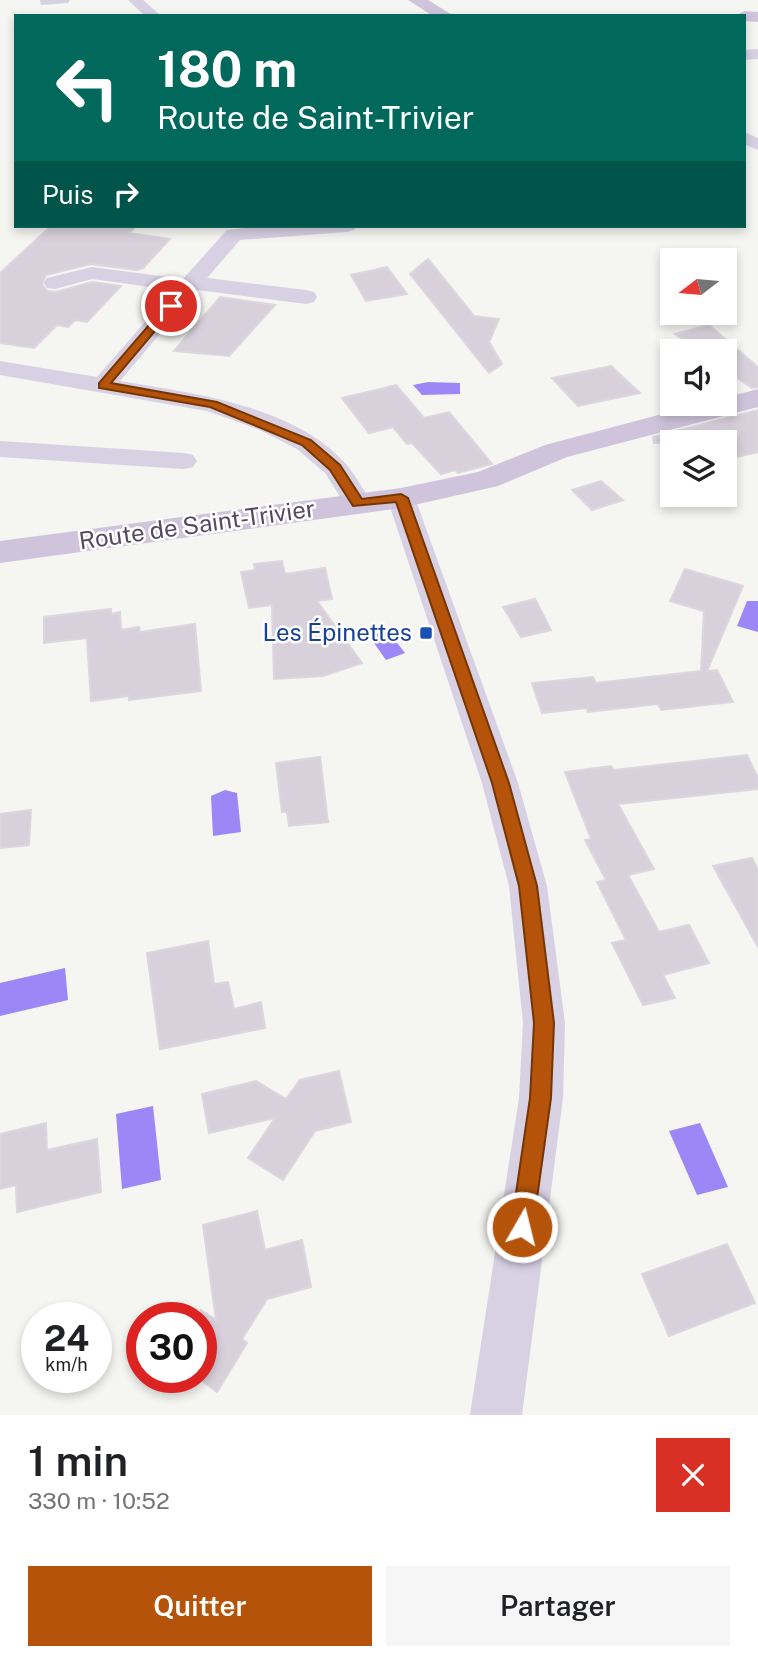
<!DOCTYPE html>
<html lang="fr">
<head>
<meta charset="utf-8">
<style>
	:root { --surface:#fff; --page:#f6f6f6; --text:#202124; --muted:#757577; --accent:#b45309 }
	body { margin:0; font-family:"Public Sans",sans-serif; background:var(--page); color:var(--text); height:100vh; display:flex; flex-direction:column; font-size:26px; white-space:nowrap }
	* { box-sizing:border-box; margin:0 }
	p { font-size:23px; color:var(--muted) }
	.icon { flex:none; width:38px; height:38px; fill:none; stroke:currentColor; stroke-width:2; stroke-linecap:round; stroke-linejoin:round }
	.map { position:relative; height:1415px; overflow:hidden }
	.drawer { display:flex; flex-direction:column; background:var(--surface); flex:1 }
	.drawer>* { flex:none }
	.top-card { position:absolute; left:14px; top:14px; width:732px; height:214px; border-radius:0px; box-shadow:0 4px 10px #0003; background:#00695c; color:#fff; overflow:hidden }
	.needle { width:46px; rotate:254deg }
	.controls { position:absolute; left:660px; top:248px; display:grid; gap:14px }
	.controls a { display:grid; place-items:center; width:77px; height:77px; border-radius:0px; background:var(--surface); box-shadow:0 4px 10px #0003; font-size:35px }
	.speed { position:absolute; left:21px; top:1302px; display:flex; gap:14px; font-size:35px; font-weight:700; text-align:center }
	.speed>* { display:grid; place-content:center; width:91px; height:91px; border-radius:50%; background:var(--surface); box-shadow:0 4px 10px #0003; line-height:1 }
	.speed small { font-size:18px; font-weight:400 }
	.speed .limit { border:10px solid #d22; background:#fff; color:#111 }
	.pin { position:absolute; display:grid; place-items:center; width:60px; height:60px; color:#fff; margin:-30px; border:4px solid #fff; border-radius:50%; box-shadow:0 2px 7px #0007 }
	.me { position:absolute; width:77px; margin:-38px; rotate:8deg; stroke-linejoin:round; filter:drop-shadow(0 0 5px #0008) }
	.turn { display:flex; align-items:center; gap:24px; height:147px; padding:0 28px; font-size:32px }
	.turn .icon { width:91px; height:91px; stroke-width:2.5 }
	.turn b { display:block; font-size:49px; line-height:60px }
	.then { display:flex; align-items:center; height:66px; padding:0 28px; background:#0003; gap:14px; font-size:26px }
	.round { display:grid; place-items:center; flex:none; width:74px; height:74px; border-radius:0px; background:var(--page) }
	.overview { display:flex; align-items:center; justify-content:space-between; height:119px; padding:0 28px }
	h1 { font-size:42px; font-weight:600; line-height:52px }
	.action { display:flex; gap:14px; margin-top:auto; padding:14px 28px }
	.action a { flex:1; height:80px; border-radius:0px; background:var(--accent); color:#fff; font-size:28px; font-weight:600; line-height:80px; text-align:center }
	.action a+a { background:var(--page); color:var(--text) }
	.map>svg:first-child { display:block }
	.water { fill:#9c87f6 }
	.building { fill:#d8d1db; stroke:#dcd6de; stroke-width:2 }
	.lines { fill:none; stroke-linecap:round; stroke-linejoin:round }
	.street { fill:#d8d0e3; fill-rule:evenodd }
	.secondary { fill:#d0c4dd; fill-rule:evenodd }
	.route { fill:#b45309; stroke:#753606; stroke-width:2 }
	.transit-dot { fill:#1a4fb4; stroke:#fff; stroke-width:2.5 }
	.labels { text-anchor:middle; stroke-width:5; stroke-linejoin:round; paint-order:stroke }
	.street-label { font-size:24px; fill:#544863; stroke:#fff }
	.transit-label { font-size:24px; fill:#164399; stroke:#fff; text-anchor:end }
</style>
</head>
<body>
<div class="map">
<svg width="758" height="1415" viewBox="0 0 758 1415">
	<rect width="100%" height="100%" fill="#f5f5f2"/>
	<g class="water">
		<polygon points="428,382 460,383 460,394 422,395 413,385"/>
		<polygon points="747,601 758,601 758,632 737,626"/>
		<polygon points="387,630 405,653 386,660 369,636"/>
		<polygon points="225,790 237,793 241,832 213,836 211,796"/>
		<polygon points="65,968 68,1000 0,1016 0,983"/>
		<polygon points="153,1106 161,1180 122,1189 116,1114"/>
		<polygon points="700,1123 728,1187 697,1195 669,1131"/>
	</g>
	<g class="building">
		<polygon points="51,226 136,226 129,233 170,239 143,268 136,270 91,264 46,275 42,284 47,291 56,292 92,282 121,286 87,322 75,320 68,327 57,325 34,348 0,343 0,273"/>
		<polygon points="428,259 474,316 499,319 489,342 502,364 489,373 410,274"/>
		<polygon points="387,267 407,294 366,301 351,275"/>
		<polygon points="220,297 275,305 229,356 174,351"/>
		<polygon points="709,325 758,367 758,387 752,388 724,369 724,352 700,352 675,334"/>
		<polygon points="611,366 640,393 578,406 552,378"/>
		<polygon points="396,385 424,418 449,412 492,464 458,473 455,470 441,474 412,443 407,444 393,427 369,433 342,398"/>
		<polygon points="758,410 758,452 724,460 724,443 654,443 653,437"/>
		<polygon points="601,481 623,500 592,510 572,490"/>
		<polygon points="282,561 285,574 325,568 332,599 317,601 362,663 323,676 274,679 272,605 249,608 241,572 255,570 254,564"/>
		<polygon points="685,569 743,586 707,671 717,670 733,702 661,710 658,704 588,712 587,708 542,713 532,683 593,677 596,683 701,671 704,611 670,601"/>
		<polygon points="535,599 551,630 521,637 503,607"/>
		<polygon points="111,609 111,614 120,612 121,630 139,627 140,632 195,624 201,691 129,700 129,696 91,701 87,638 44,643 44,617"/>
		<polygon points="747,755 758,778 758,789 618,804 654,869 628,875 659,932 689,925 709,963 663,975 675,998 643,1005 612,943 626,940 597,882 606,880 585,840 591,839 565,772 611,766 614,770"/>
		<polygon points="320,757 328,822 289,826 287,812 282,812 276,763"/>
		<polygon points="31,810 29,845 0,848 0,814"/>
		<polygon points="752,858 758,869 758,947 713,866"/>
		<polygon points="208,941 214,984 228,982 234,1009 261,1002 265,1028 160,1049 147,953"/>
		<polygon points="339,1071 351,1122 315,1131 283,1180 248,1158 275,1118 209,1133 202,1094 256,1081 286,1099 300,1080"/>
		<polygon points="46,1123 47,1150 97,1139 101,1192 17,1212 16,1185 0,1189 0,1134"/>
		<polygon points="257,1211 265,1250 302,1240 311,1287 267,1299 242,1339 247,1343 217,1392 201,1380 201,1310 216,1320 203,1225"/>
		<polygon points="727,1244 755,1303 669,1336 642,1274"/>
	</g>
	<g class="lines">
		<g class="street">
			<polygon points="40,0 70,0 68,3 41,5"/>
			<polygon points="128,0 143,0 161,16 145,16"/>
			<polygon points="758,49 758,59 744,60 744,50"/>
			<polygon points="744,132 758,138 758,150 744,144"/>
			<path d="M265,226h92l-3,4 -7,2 -107,8 -33,38 99,12 8,2 3,5 -3,5 -8,2 -109,-14 -77,91c71,12 173,24 225,82 10,11 18,27 27,40l-4,6 -10,2 -10,-2 -23,-36 -28,-24 -37,-19 -53,-19 -207,-36v-14l97,16 76,-87 -81,-11 -37,10 -8,-1 -3,-5 3,-5 45,-11 91,12 44,-49z"/>
			<polygon points="0,441 184,453 193,455 197,461 193,467 184,469 0,457"/>
			<polygon points="401,490 411,492 415,498 518,783 547,886 565,1023 563,1098 522,1415 470,1415 519,1098 523,1023 509,886 482,783 387,498 391,492"/>
		</g>
		<g class="secondary">
			<polygon points="408,0 428,0 454,16 433,16"/>
			<polygon points="744,11 758,12 758,22 744,21 744,16 736,16"/>
			<polygon points="758,389 758,407 567,457 498,486 401,508 0,563 0,541 401,488 478,472 545,445 700,404 724,404 724,398"/>
		</g>
	</g>
	<polygon class="route" points="167,304 176,306 111,383 217,402 311,440 340,465 362,499 401,494 408,498 509,783 537,886 554,1023 551,1098 533,1227 530,1235 522,1238 514,1235 511,1227 530,1098 534,1023 519,886 492,783 396,502 353,506 330,470 302,445 210,407 99,388 99,383"/>
	<rect class="transit-dot" x="419" y="626" width="14" height="14" rx="3.5"/>
	<g class="labels">
		<g class="street-label">
			<text transform="translate(197 525) rotate(-8)" y="8">Route de Saint-Trivier</text>
		</g>
		<g class="transit-label">
			<text x="412" y="641">Les Épinettes</text>
		</g>
	</g>
</svg>
<div class="controls">
<a><svg class="needle" viewBox="-14 -14 28 28"><path d="M0-13l5 13h-10z" fill="#e53935"/><path d="M0 13l5-13h-10z" fill="#757577"/></svg></a>
<a><svg class="icon" aria-label="sound" viewBox="0 0 24 24"><path d="M4 9h4l5-4v14l-5-4H4zM17 9q2 3 0 6"/></svg></a>
<a><svg class="icon" aria-label="layers" viewBox="0 0 24 24"><path d="M12 4l9 5-9 5-9-5zM3 14l9 5 9-5"/></svg></a>
</div>
<div class="speed"><div>24<small>km/h</small></div><div class="limit">30</div></div>
<div class="pin" style="left:171px;top:306px;background:#d93025"><svg class="icon" aria-label="arrive" viewBox="0 0 24 24"><path d="M6 21V4h12l-3 4 3 4H6"/></svg></div>
<svg class="me" style="left:522px;top:1227px" viewBox="-20 -20 40 40"><circle r="17" fill="#b45309" stroke="#fff" stroke-width="3"/><path d="M0-11L8 9 0 5-8 9z" fill="#fff"/></svg>
<div class="top-card">
<div class="turn"><svg class="icon" aria-label="left" viewBox="0 0 24 24"><path d="M17 20v-9H6M10 6l-5 5 5 5"/></svg><div><b>180 m</b>Route de Saint-Trivier</div></div>
<div class="then">Puis<svg class="icon" aria-label="right" viewBox="0 0 24 24"><path d="M7 20v-9h11M14 6l5 5-5 5"/></svg></div>
</div>
</div>
<section class="drawer">
<div class="overview"><div><h1>1 min</h1><p>330 m · 10:52</p></div><a class="round" style="background:#d93025;color:#fff"><svg class="icon" aria-label="close" viewBox="0 0 24 24"><path d="M6 6l12 12M18 6L6 18"/></svg></a></div>
<div class="action"><a>Quitter</a><a>Partager</a></div>
</section>
</body>
</html>
